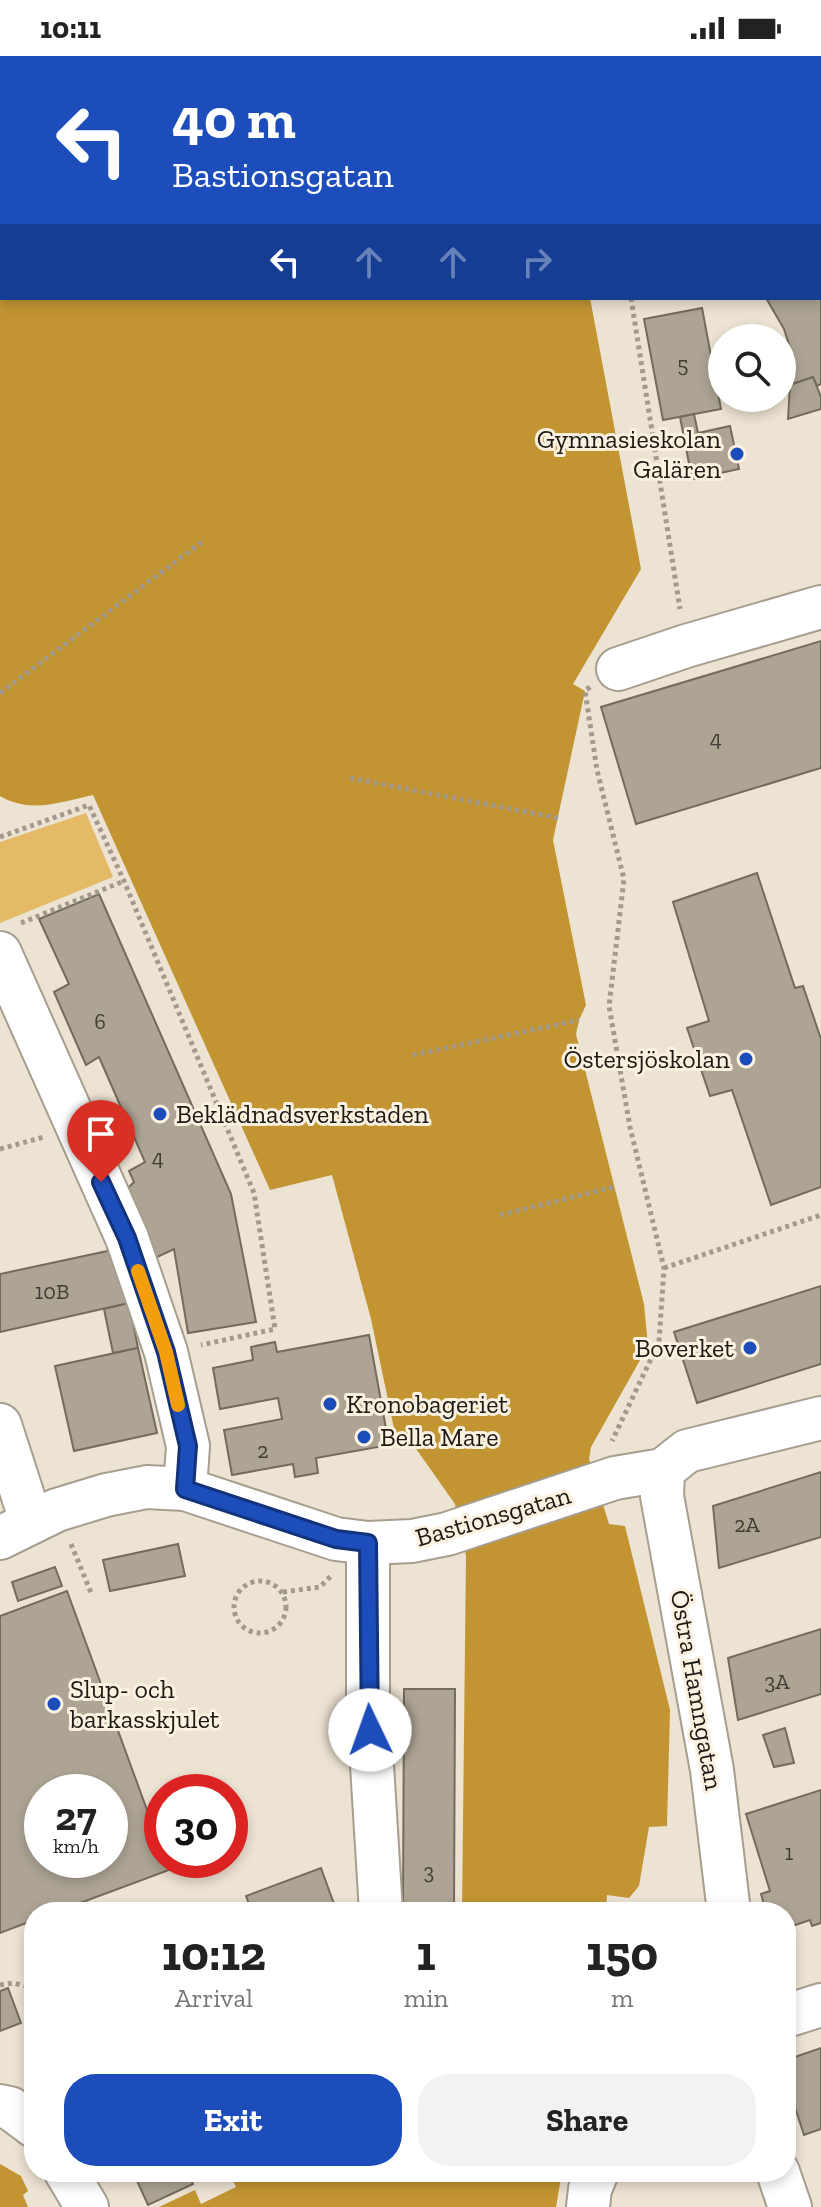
<!DOCTYPE html>
<html lang="en">
<head>
<meta charset="utf-8">
<style>
	:root { --surface:#fff; --page:#f2f2f2; --text:#222; --muted:#767676; --accent:#1c4dba }
	body { margin:0; font-family:"Zilla Slab",serif; background:var(--page); color:var(--text); height:100vh; display:flex; flex-direction:column; font-size:30px; white-space:nowrap }
	* { box-sizing:border-box; margin:0 }
	p { font-size:26px; color:var(--muted) }
	.icon { flex:none; width:44px; height:44px; fill:none; stroke:currentColor; stroke-width:2; stroke-linecap:round; stroke-linejoin:round }
	.map { position:relative; flex:1; overflow:hidden }
	.drawer { position:absolute; left:24px; top:1846px; width:772px; height:280px; display:flex; flex-direction:column; background:var(--surface); border-radius:32px; box-shadow:0 4px 12px #0003 }
	.drawer>* { flex:none }
	.guide { position:absolute; left:0px; top:0px; width:822px; height:244px; box-shadow:0 4px 12px #0003; background:#1c4dba; color:#fff; overflow:hidden }
	.buttons { position:absolute; left:708px; top:268px; display:grid; gap:16px }
	.buttons a { display:grid; place-items:center; width:88px; height:88px; border-radius:50%; background:var(--surface); box-shadow:0 4px 12px #0003; font-size:40px }
	.speed { position:absolute; left:24px; top:1718px; display:flex; gap:16px; font-size:40px; font-weight:700; text-align:center }
	.speed>* { display:grid; place-content:center; width:104px; height:104px; border-radius:50%; background:var(--surface); box-shadow:0 4px 12px #0003; line-height:1 }
	.speed small { font-size:20px; font-weight:400 }
	.speed .limit { border:12px solid #d22; background:#fff; color:#111 }
	.pin { position:absolute; display:grid; place-items:center; width:68px; height:68px; color:#fff; margin:-82px -34px; border-radius:50% 50% 50% 0; rotate:-45deg; box-shadow:0 0 8px #0007 }
	.pin .icon { rotate:45deg }
	.me { position:absolute; width:88px; margin:-44px; rotate:357deg; stroke-linejoin:round; filter:drop-shadow(0 0 6px #0008) }
	.turn { display:flex; align-items:center; gap:28px; height:168px; padding:0 40px; font-size:36px }
	.turn .icon { width:104px; height:104px; stroke-width:2.5 }
	.turn b { display:block; font-size:56px; line-height:68px }
	.lanes { display:flex; align-items:center; height:76px; padding:0 40px; background:#0003; justify-content:center; gap:40px; direction:ltr }
	.lanes .off { opacity:.35 }
	.eta { display:flex; justify-content:space-evenly; align-items:center; height:136px; text-align:center }
	.eta b { font-size:48px; font-weight:700; line-height:56px }
	.action { display:flex; gap:16px; margin-top:auto; padding:16px 40px }
	.action a { flex:1; height:92px; border-radius:32px; background:var(--accent); color:#fff; font-size:32px; font-weight:700; line-height:92px; text-align:center }
	.action a+a { background:var(--page); color:var(--text) }
	.status { display:flex; justify-content:space-between; align-items:center; height:56px; padding:0 40px; background:var(--surface); direction:ltr }
	.status svg { height:22px; fill:currentColor }
	.map>svg:first-child { display:block }
	.green { fill:#e4ba66 }
	.water { fill:#c29532 }
	.building { fill:#ada494; stroke:#736b5c; stroke-width:2; fill-rule:evenodd }
	.lines { fill:none; stroke-linecap:round; stroke-linejoin:round }
	.minor-casing { stroke:#a69e8e; stroke-width:46 }
	.path { stroke:#a29a8e; stroke-width:5; stroke-dasharray:4 4; stroke-linecap:butt }
	.minor { stroke:#fff; stroke-width:42 }
	.route-casing { stroke:#123279; stroke-width:20 }
	.route { stroke:#1c4dba; stroke-width:14 }
	.slow { stroke:#f59e0b; stroke-width:14 }
	.poi-dot { fill:#1c4dba; stroke:#faf1e0; stroke-width:3 }
	.labels { text-anchor:middle; stroke-width:6; stroke-linejoin:round; paint-order:stroke }
	.number-label { font-size:22px; fill:#413c34 }
	.poi-label { font-size:26px; fill:#1d1914; stroke:#faf1e0; text-anchor:start }
	.street-label { font-size:26px; fill:#1d1914; stroke:#faf1e0 }
</style>
</head>
<body>
<div class="status"><b>10:11</b><svg viewBox="0 0 49 12"><path d="M0 12V9h3v3zM5 12V6h3v6zM10 12V3h3v9zM15 12V0h3v12zM26 1h20v11H26zM47 4h2v5h-2z"/></svg></div>
<div class="map">
<svg width="821" height="2151" viewBox="0 0 821 2151">
	<rect width="100%" height="100%" fill="#ede3d3"/>
	<polygon class="green" points="86,757 113,821 0,867 0,786"/>
	<g class="water">
		<path d="M0,0h564l-562,2v240h588l51,271 -68,115 12,7 -32,149 33,165 -7,15 -3,14 68,270 4,42 -57,101 -2,12 20,65 16,2 45,184 -3,116 -18,1 -10,59 -10,12 -22,-3 -1,17h-144l4,-356 -11,-52 -48,-68 -12,-3 -24,-114 -39,-144 -62,15 -177,-395c-33,7 -62,19 -93,1z"/>
		<polygon points="0,2108 21,2120 28,2135 23,2139 28,2151 0,2151"/>
		<polygon points="229,2116 562,2116 556,2151 159,2151 195,2134 201,2148 236,2131"/>
	</g>
	<g class="building">
		<polygon points="709,0 782,0 776,2"/>
		<polygon points="821,224 821,328 817,330 813,321 790,329 793,301 784,273 766,242 820,242"/>
		<polygon points="702,252 721,353 663,364 644,263"/>
		<polygon points="813,321 821,341 821,353 788,363 790,329"/>
		<polygon points="694,358 698,377 730,370 739,413 692,423 680,361"/>
		<polygon points="821,585 821,712 636,768 601,651"/>
		<polygon points="757,817 795,932 803,930 821,983 821,1131 771,1149 732,1034 710,1040 687,972 709,965 673,846"/>
		<polygon points="99,838 231,1138 256,1266 188,1277 174,1193 149,1205 129,1153 136,1149 128,1132 134,1126 129,1115 145,1106 99,1001 86,1009 54,936 69,928 39,863"/>
		<polygon points="117,1193 129,1247 0,1276 0,1218"/>
		<polygon points="821,1230 821,1308 697,1347 674,1276"/>
		<polygon points="129,1247 138,1292 113,1297 104,1253"/>
		<polygon points="369,1279 389,1389 316,1402 318,1417 295,1421 293,1408 232,1419 224,1374 282,1363 278,1342 220,1353 213,1312 253,1304 251,1291 275,1286 277,1296"/>
		<polygon points="138,1292 157,1377 74,1395 55,1310"/>
		<polygon points="821,1416 821,1481 719,1512 713,1450"/>
		<polygon points="178,1488 185,1520 110,1535 103,1504"/>
		<polygon points="55,1511 62,1530 18,1545 12,1526"/>
		<path d="M67,1535l95,260v9h3l4,10 -113,42h-22v8l-34,13v-317zM42,1736h68v68h-68z"/>
		<polygon points="821,1573 821,1638 738,1664 728,1602"/>
		<polygon points="404,1633 455,1633 454,1856 403,1856"/>
		<polygon points="785,1672 794,1707 774,1711 763,1679"/>
		<polygon points="821,1734 821,1867 812,1870 810,1864 786,1872 786,1856 766,1856 761,1838 770,1835 746,1758"/>
		<polygon points="321,1812 334,1848 313,1856 252,1856 246,1840"/>
		<polygon points="8,1932 21,1967 0,1975 0,1935"/>
		<polygon points="821,1992 821,2073 804,2079 786,2024 786,2004"/>
		<polygon points="133,2116 187,2116 193,2128 148,2149"/>
	</g>
	<g class="lines">
		<g class="minor-casing">
			<g id="minor">
				<polyline points="820,129 821,129"/>
				<polyline points="618,613 686,590 821,551"/>
				<polyline points="0,897 127,1182 166,1296 188,1390 185,1433"/>
				<polyline points="0,1369 31,1465"/>
				<polyline points="663,1414 662,1440 712,1714 729,1856"/>
				<polyline points="0,1482 57,1454 106,1439 147,1431 185,1433 336,1483 368,1487 412,1485 447,1478 615,1422 663,1414 687,1395 821,1362"/>
				<polyline points="368,1487 368,1644 381,1856"/>
				<polyline points="786,1960 821,1949"/>
				<polyline points="0,2050 10,2052 34,2070"/>
				<polyline points="66,2116 87,2151"/>
				<polyline points="778,2116 790,2151"/>
				<polyline points="588,2151 590,2133 597,2116"/>
			</g>
		</g>
		<g class="path">
			<polyline points="602,2 604,0"/>
			<polyline points="820,208 821,208"/>
			<polyline points="631,242 680,553"/>
			<polyline points="590,631 585,635 597,714 624,823 609,950 630,1071 664,1212 659,1286 612,1385"/>
			<polyline points="0,637 203,485"/>
			<polyline points="350,722 558,762"/>
			<polyline points="0,781 89,749 124,825 254,1137 275,1273 201,1289"/>
			<polyline points="21,867 124,825"/>
			<polyline points="413,999 579,964"/>
			<polyline points="0,1093 44,1081"/>
			<polyline points="500,1159 614,1131"/>
			<polyline points="664,1212 821,1159"/>
			<polyline points="71,1488 92,1539"/>
			<circle cx="260" cy="1551" r="26"/>
			<polyline points="283,1536 320,1531 332,1519"/>
			<polyline points="0,1929 13,1927 34,1932"/>
		</g>
		<use href="#minor" class="minor"/>
	</g>
	<g class="lines">
		<g class="route-casing">
			<polyline id="route" points="101,1126 127,1182 166,1296 188,1390 185,1433 336,1483 368,1487 370,1674"/>
		</g>
		<use href="#route" class="route"/>
		<polyline class="slow" points="138,1215 166,1296 178,1349"/>
	</g>
	<g class="poi-dot">
		<circle cx="737" cy="398" r="8"/>
		<circle cx="746" cy="1003" r="8"/>
		<circle cx="160" cy="1058" r="8"/>
		<circle cx="750" cy="1292" r="8"/>
		<circle cx="330" cy="1348" r="8"/>
		<circle cx="364" cy="1381" r="8"/>
		<circle cx="54" cy="1648" r="8"/>
	</g>
	<g class="labels">
		<g class="number-label">
			<text x="683" y="316">5</text>
			<text x="716" y="690">4</text>
			<text x="100" y="973">6</text>
			<text x="158" y="1109">4</text>
			<text x="52" y="1243">10B</text>
			<text x="263" y="1402">2</text>
			<text x="747" y="1476">2A</text>
			<text x="777" y="1633">3A</text>
			<text x="789" y="1804">1</text>
			<text x="429" y="1823">3</text>
		</g>
		<g class="poi-label">
			<text x="721" y="392" text-anchor="end">Gymnasieskolan<tspan x="721" dy="30">Galären</tspan></text>
			<text x="730" y="1012" text-anchor="end">Östersjöskolan</text>
			<text x="176" y="1067">Beklädnadsverkstaden</text>
			<text x="734" y="1301" text-anchor="end">Boverket</text>
			<text x="346" y="1357">Kronobageriet</text>
			<text x="380" y="1390">Bella Mare</text>
			<text x="70" y="1642">Slup- och<tspan x="70" dy="30">barkasskjulet</tspan></text>
		</g>
		<g class="street-label">
			<text transform="translate(493 1460) rotate(-16)" y="9">Bastionsgatan</text>
			<text transform="translate(697 1634) rotate(80)" y="9">Östra Hamngatan</text>
		</g>
	</g>
</svg>
<div class="buttons">
<a><svg class="icon" aria-label="search" viewBox="0 0 24 24"><circle cx="10" cy="10" r="6"/><path d="M15 15l6 6"/></svg></a>
</div>
<div class="speed"><div>27<small>km/h</small></div><div class="limit">30</div></div>
<div class="pin" style="left:101px;top:1126px;background:#d93025"><svg class="icon" aria-label="arrive" viewBox="0 0 24 24"><path d="M6 21V4h12l-3 4 3 4H6"/></svg></div>
<svg class="me" style="left:370px;top:1674px" viewBox="-20 -20 40 40"><circle r="19" fill="#fff"/><path d="M0-13L10 11 0 6-10 11z" fill="#1c4dba"/></svg>
<div class="guide">
<div class="turn"><svg class="icon" aria-label="left" viewBox="0 0 24 24"><path d="M17 20v-9H6M10 6l-5 5 5 5"/></svg><div><b>40 m</b>Bastionsgatan</div></div>
<div class="lanes"><svg class="icon" aria-label="left" viewBox="0 0 24 24"><path d="M17 20v-9H6M10 6l-5 5 5 5"/></svg><svg class="icon off" aria-label="ahead" viewBox="0 0 24 24"><path d="M12 20V5M6 11l6-6 6 6"/></svg><svg class="icon off" aria-label="ahead" viewBox="0 0 24 24"><path d="M12 20V5M6 11l6-6 6 6"/></svg><svg class="icon off" aria-label="right" viewBox="0 0 24 24"><path d="M7 20v-9h11M14 6l5 5-5 5"/></svg></div>
</div>
<section class="drawer">
<div class="eta">
<div><b>10:12</b><p>Arrival</p></div>
<div><b>1</b><p>min</p></div>
<div><b>150</b><p>m</p></div>
</div>
<div class="action"><a>Exit</a><a>Share</a></div>
</section>
</div>
</body>
</html>
